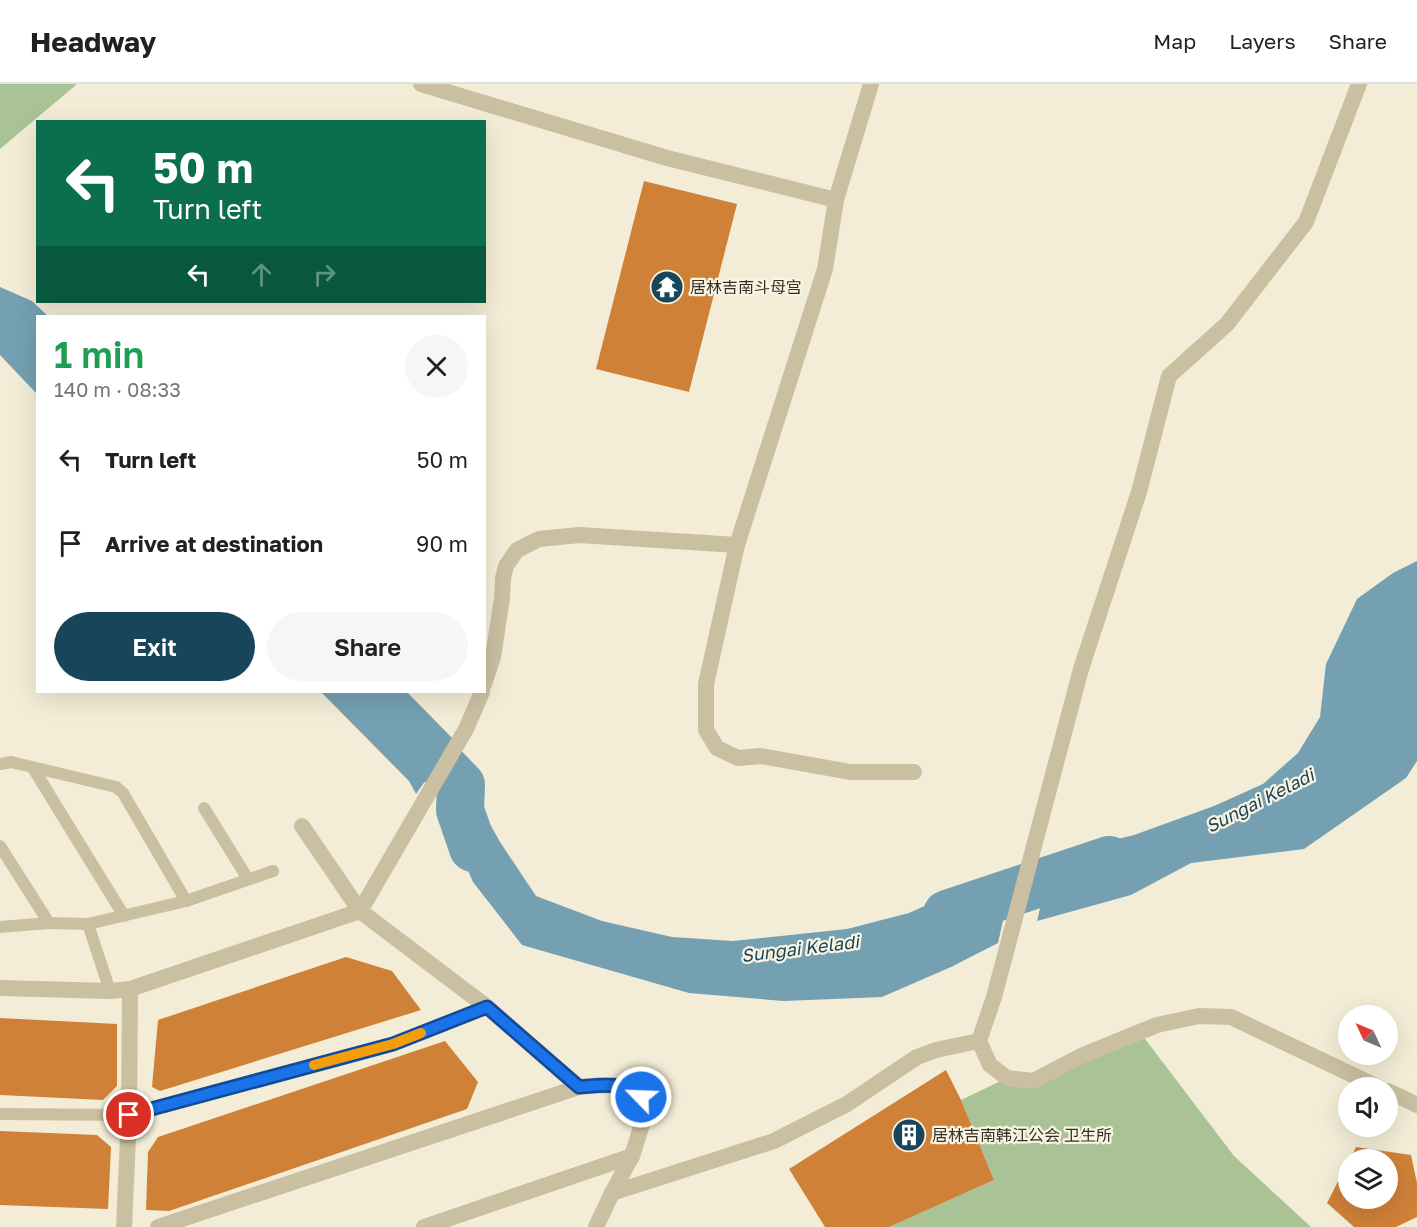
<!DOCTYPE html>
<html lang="en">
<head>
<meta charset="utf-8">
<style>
	:root { --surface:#fff; --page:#f6f6f6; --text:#202124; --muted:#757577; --line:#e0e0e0; --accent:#184559 }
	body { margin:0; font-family:"Golos Text","Noto Sans SC",sans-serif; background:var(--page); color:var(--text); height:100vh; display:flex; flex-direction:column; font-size:22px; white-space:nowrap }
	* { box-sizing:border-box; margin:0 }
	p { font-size:20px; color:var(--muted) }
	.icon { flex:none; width:33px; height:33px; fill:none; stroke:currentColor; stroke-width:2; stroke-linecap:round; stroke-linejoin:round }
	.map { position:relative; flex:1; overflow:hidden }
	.panel { position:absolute; left:36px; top:231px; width:450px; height:378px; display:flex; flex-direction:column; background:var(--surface); border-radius:0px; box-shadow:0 6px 24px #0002 }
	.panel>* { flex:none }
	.top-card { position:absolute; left:36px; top:36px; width:450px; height:183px; border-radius:0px; box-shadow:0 6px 24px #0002; background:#0b6e4f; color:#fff; overflow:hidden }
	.needle { width:39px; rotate:314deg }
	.fabs { position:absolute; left:1338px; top:921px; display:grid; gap:12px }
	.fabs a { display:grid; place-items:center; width:60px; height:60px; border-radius:50%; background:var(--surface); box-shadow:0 6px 24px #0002; font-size:30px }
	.pin { position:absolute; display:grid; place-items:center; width:51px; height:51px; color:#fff; margin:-26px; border:3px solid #fff; border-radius:50%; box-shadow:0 2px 6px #0007 }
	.me { position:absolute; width:66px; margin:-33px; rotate:294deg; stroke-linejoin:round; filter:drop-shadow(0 0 4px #0008) }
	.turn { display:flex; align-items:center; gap:21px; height:126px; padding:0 18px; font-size:27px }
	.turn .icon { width:78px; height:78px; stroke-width:2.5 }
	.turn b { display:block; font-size:42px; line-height:51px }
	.lanes { display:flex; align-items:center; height:57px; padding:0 18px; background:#0003; justify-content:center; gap:30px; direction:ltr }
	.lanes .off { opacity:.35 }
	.round { display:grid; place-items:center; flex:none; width:63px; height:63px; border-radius:32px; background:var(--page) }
	.summary { display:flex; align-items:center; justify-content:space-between; height:102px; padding:0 18px }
	h1 { font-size:36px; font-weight:600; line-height:45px; color:#1e9e55 }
	.button { display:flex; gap:12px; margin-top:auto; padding:12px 18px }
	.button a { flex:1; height:69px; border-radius:36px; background:var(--accent); color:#fff; font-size:24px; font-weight:600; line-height:69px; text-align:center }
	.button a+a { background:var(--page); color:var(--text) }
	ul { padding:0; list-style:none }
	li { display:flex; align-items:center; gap:18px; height:84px; padding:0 18px }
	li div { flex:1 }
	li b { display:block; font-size:22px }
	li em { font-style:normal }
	header { display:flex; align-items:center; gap:36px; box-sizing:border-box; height:84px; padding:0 30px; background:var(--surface); border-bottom:2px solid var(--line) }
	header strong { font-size:28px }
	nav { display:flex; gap:33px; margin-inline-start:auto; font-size:21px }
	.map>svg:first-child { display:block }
	.green { fill:#a9c296 }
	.water { fill:#74a0b1 }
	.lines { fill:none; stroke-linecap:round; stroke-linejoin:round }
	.river { stroke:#74a0b1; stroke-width:48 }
	.building { fill:#cf8138 }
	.service { stroke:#cbbfa2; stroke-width:12 }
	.minor { stroke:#cbbfa2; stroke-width:16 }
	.route-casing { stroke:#114b97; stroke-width:15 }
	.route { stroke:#1a73e8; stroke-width:10 }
	.slow { stroke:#f59e0b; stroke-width:10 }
	.labels { text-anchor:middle; stroke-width:4.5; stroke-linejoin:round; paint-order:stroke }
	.poi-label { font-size:16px; fill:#352e25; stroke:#faf5e3; text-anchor:start }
	.water-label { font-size:18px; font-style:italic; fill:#184559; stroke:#faf5e3 }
</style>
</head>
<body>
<header>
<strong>Headway</strong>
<nav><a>Map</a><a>Layers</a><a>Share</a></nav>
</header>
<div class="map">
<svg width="1417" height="1143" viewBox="0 0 1417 1143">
	<rect width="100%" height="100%" fill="#f3ecd6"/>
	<g class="green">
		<polygon points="0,0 77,0 0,65"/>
		<polygon points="1139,947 1234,1072 1311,1143 889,1143 994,1096 961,1016 1007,994 1033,997"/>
	</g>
	<g class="water">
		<polygon points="0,203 32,217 48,232 38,232 37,310 0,271"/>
		<polygon points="1417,477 1417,677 1406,694 1304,765 1191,779 1131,811 1037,837 1052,775 1101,759 1134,751 1214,722 1263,700 1298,669 1320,633 1326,580 1357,515 1393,489"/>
		<polygon points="321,608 407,608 454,656 416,710 409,697"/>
		<polygon points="471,688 477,717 500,758 536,812 602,837 672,853 733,857 847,845 909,829 958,807 1014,787 998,859 951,883 882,913 784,917 689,909 522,861 473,798 442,728"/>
	</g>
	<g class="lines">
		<g class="river">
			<polyline points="371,608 461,701 460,726 473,764"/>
			<polyline points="947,830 1109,776"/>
		</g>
	</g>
	<g class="building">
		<polygon points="644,97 737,120 689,308 596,285"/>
		<polygon points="346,873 392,887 421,926 160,1007 152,1003 158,936"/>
		<polygon points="0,934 117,940 117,1002 103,1016 0,1011"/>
		<polygon points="445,957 478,998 467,1025 169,1127 146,1126 148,1068 158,1053"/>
		<polygon points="946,986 961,1016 994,1096 889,1143 825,1143 789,1085"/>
		<polygon points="0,1047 97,1051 111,1063 108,1125 0,1121"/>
		<polygon points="1356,1063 1411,1071 1417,1099 1417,1133 1396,1143 1354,1143 1327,1119 1348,1078 1348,1114 1388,1114 1388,1076 1350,1076"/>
	</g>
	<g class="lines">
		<g class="service">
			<polyline points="0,680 11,678 116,703 123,709 186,817 88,840 49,839 0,843"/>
			<polyline points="33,684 124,832"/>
			<polyline points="204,724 248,795"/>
			<polyline points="0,762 49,839"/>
			<polyline points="186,817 273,787"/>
			<polyline points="88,840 110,907"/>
			<polyline points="0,1030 129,1031 393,960 487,923"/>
		</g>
		<g class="minor">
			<polyline points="421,0 667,74 836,116"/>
			<polyline points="871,0 836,116 825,185 737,461 706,600 706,646 717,664 738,674 761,672 850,688 914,688"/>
			<polyline points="1359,0 1306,138 1227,240 1169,292 1139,408 1081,585 994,913 979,957 990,981 1007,994 1033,997 1081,972 1157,941 1199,932 1231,933 1380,1004"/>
			<polyline points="484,600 493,573 502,514 503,494 506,482 517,466 539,455 579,451 737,461"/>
			<polyline points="302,742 360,827 487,923 579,1003"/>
			<polyline points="0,904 110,907 130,905 360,827 466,645 482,608"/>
			<polyline points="1388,1007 1417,1021"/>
			<polyline points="612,1109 774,1057 847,1020 917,973 936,966 979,957"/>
			<polyline points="124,1143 129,1031 130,905"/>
			<path d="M158,1143l421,-140c22,-2 45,-6 62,10l2,24 -11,35 -20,37 -16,34"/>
			<polyline points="424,1143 632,1072"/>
		</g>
	</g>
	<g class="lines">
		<g class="route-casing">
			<path id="route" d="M129,1031l264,-71 94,-37 92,80c22,-2 45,-6 62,10"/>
		</g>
		<use href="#route" class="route"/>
		<polyline class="slow" points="314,981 393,960 421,949"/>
	</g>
	<defs>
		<g id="temple-disc" transform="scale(1.725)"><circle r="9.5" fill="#184559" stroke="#faf5e3"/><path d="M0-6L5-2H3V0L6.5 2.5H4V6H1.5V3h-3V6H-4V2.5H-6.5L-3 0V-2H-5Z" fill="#fff"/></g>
		<g id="building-disc" transform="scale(1.725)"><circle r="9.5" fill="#184559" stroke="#faf5e3"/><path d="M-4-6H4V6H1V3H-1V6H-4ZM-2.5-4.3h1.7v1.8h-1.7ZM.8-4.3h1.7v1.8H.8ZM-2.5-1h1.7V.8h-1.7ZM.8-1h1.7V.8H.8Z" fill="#fff"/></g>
	</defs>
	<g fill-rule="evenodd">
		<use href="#temple-disc" x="667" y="203"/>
		<use href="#building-disc" x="909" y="1051"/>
	</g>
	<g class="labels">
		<g class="poi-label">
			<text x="690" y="209">居林吉南斗母宫</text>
			<text x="932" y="1057">居林吉南韩江公会 卫生所</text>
		</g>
		<g class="water-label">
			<text transform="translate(1260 717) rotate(-27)" y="6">Sungai Keladi</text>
			<text transform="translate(800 865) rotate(-7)" y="6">Sungai Keladi</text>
		</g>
	</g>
</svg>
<div class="fabs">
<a><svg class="needle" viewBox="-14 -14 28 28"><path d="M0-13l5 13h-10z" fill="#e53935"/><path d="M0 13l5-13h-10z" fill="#757577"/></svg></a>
<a><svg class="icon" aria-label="sound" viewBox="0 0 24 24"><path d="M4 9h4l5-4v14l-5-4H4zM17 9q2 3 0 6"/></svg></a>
<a><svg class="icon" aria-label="layers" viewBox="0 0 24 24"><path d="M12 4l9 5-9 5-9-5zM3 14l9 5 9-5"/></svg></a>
</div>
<div class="pin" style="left:129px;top:1031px;background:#d93025"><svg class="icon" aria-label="arrive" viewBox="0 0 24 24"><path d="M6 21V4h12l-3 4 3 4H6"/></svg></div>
<svg class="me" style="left:641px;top:1013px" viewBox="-20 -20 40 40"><circle r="17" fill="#1a73e8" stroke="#fff" stroke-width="3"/><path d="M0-11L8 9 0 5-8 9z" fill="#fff"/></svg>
<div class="top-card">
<div class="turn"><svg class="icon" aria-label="left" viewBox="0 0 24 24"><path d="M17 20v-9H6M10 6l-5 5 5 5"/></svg><div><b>50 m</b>Turn left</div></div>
<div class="lanes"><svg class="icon" aria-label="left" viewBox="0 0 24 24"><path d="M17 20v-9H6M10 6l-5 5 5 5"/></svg><svg class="icon off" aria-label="ahead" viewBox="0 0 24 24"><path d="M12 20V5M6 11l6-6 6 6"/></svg><svg class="icon off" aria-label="right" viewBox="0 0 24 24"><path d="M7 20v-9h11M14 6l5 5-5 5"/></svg></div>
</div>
<section class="panel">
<div class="summary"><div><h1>1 min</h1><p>140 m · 08:33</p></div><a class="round"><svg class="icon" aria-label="close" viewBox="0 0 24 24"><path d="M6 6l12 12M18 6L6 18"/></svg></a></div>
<ul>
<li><svg class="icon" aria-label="left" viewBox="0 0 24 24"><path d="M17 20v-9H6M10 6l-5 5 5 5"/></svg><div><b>Turn left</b></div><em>50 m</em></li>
<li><svg class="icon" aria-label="arrive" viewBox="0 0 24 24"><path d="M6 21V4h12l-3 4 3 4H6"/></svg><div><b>Arrive at destination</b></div><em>90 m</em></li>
</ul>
<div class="button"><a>Exit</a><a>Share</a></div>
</section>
</div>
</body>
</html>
